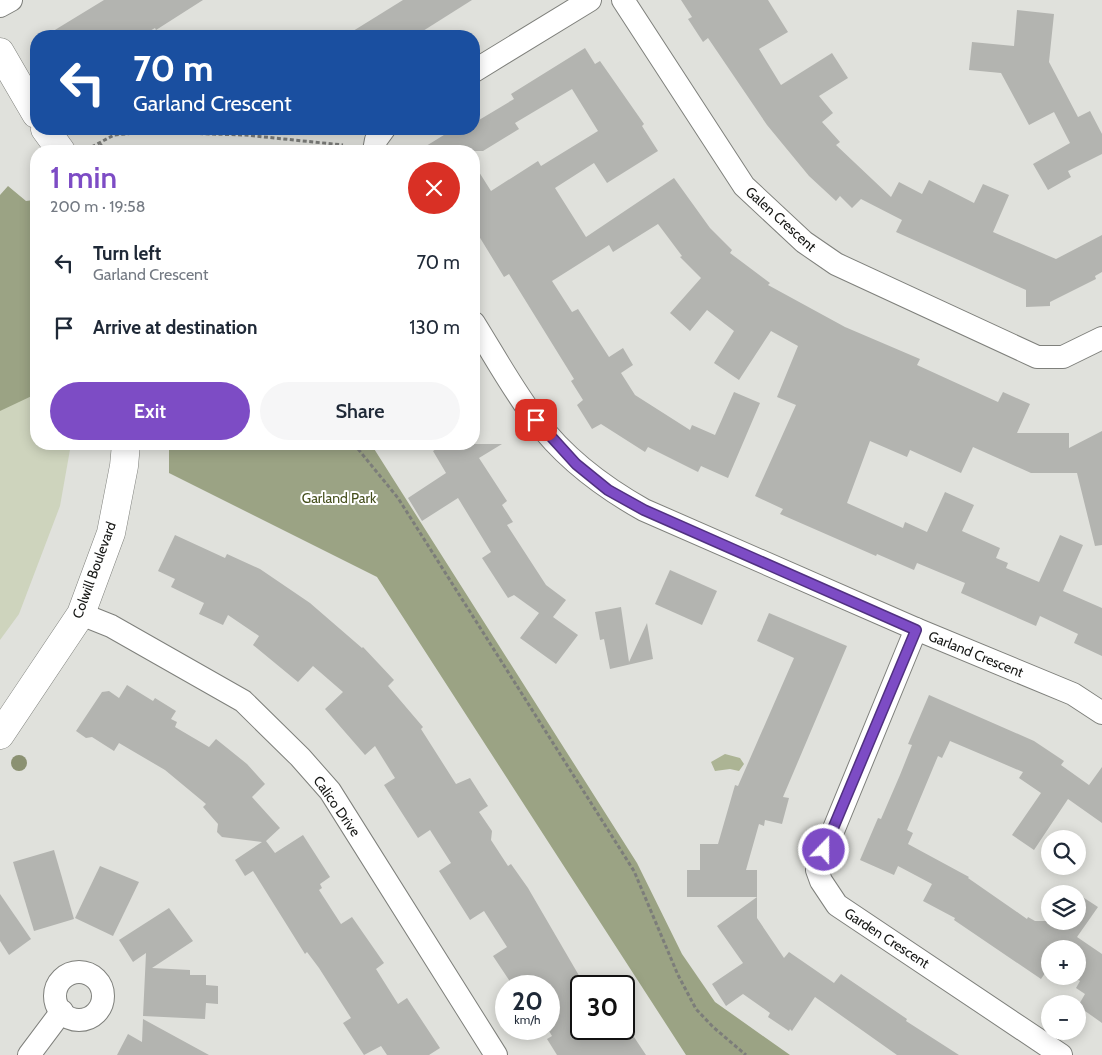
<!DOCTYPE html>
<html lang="en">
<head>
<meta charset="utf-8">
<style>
	:root { --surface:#fff; --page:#f6f6f7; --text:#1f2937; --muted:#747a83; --accent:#7d4cc5 }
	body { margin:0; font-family:Cabin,sans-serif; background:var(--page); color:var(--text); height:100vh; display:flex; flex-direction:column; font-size:19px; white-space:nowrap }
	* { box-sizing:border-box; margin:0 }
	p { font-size:16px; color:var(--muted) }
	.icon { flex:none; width:28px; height:28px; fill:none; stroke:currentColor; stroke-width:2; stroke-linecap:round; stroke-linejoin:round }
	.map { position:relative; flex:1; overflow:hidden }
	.details { position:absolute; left:30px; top:145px; width:450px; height:305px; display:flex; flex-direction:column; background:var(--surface); border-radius:20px; box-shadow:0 2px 12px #0003 }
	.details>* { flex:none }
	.hud { position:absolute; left:30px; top:30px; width:450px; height:105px; border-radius:20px; box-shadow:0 2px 12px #0003; background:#1a4fa0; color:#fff; overflow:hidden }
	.tools { position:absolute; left:1041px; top:830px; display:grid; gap:10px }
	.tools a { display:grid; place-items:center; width:45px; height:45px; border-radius:50%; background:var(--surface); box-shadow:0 2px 12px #0003; font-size:25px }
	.speed { position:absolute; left:495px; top:975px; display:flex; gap:10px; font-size:25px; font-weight:700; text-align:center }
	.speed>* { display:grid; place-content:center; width:65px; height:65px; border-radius:50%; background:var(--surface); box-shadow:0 2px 12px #0003; line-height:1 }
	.speed small { font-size:12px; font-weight:400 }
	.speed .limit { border:2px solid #111; border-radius:8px; background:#fff; color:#111 }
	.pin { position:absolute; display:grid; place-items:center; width:42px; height:42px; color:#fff; margin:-21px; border-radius:10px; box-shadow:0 2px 8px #0006 }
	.me { position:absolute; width:55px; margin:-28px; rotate:22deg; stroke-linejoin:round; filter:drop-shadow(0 0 4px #0008) }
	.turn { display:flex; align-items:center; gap:18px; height:105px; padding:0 20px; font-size:22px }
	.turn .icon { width:65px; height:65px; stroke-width:2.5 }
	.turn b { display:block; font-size:35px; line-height:42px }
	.round { display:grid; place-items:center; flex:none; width:52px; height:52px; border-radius:26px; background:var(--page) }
	.overview { display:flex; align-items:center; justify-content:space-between; height:85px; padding:0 20px }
	h1 { font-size:30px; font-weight:600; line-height:38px; color:var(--accent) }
	.primary-button { display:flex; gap:10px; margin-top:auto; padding:10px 20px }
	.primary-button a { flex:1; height:58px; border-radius:30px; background:var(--accent); color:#fff; font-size:20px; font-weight:600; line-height:58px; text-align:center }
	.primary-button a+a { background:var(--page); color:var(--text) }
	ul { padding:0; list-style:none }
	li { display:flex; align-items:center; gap:15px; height:65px; padding:0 20px }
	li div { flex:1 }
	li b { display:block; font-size:19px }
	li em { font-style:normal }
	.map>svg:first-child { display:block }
	.green { fill:#ced4bd }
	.forest { fill:#9ba384 }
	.water { fill:#acb494 }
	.building { fill:#b3b4b0 }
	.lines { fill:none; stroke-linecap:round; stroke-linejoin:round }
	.street-casing { stroke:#7f807c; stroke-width:24 }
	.secondary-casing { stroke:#7f807c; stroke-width:29 }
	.path { stroke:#7c7d7a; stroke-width:3; stroke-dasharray:4 2.5; stroke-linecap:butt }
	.street { stroke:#fff; stroke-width:22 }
	.secondary { stroke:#fff; stroke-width:28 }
	.tree { fill:#8b9172 }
	.route-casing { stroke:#513180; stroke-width:12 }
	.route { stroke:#7d4cc5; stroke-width:9 }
	.labels { text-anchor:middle; stroke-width:4; stroke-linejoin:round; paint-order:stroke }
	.street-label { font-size:14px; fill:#161715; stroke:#fff }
	.park-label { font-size:14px; fill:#454f1c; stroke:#fff }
</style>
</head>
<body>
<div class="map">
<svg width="1102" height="1055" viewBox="0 0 1102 1055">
	<rect width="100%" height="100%" fill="#e0e1dc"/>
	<polygon class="green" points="0,217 36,226 36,444 71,444 60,506 19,614 0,640"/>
	<g class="forest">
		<polygon points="114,146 183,148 185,151 116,151"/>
		<polygon points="8,186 26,201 34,200 36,205 36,394 0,411 0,195"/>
		<polygon points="169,444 371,444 637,863 682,954 715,1002 790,1055 686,1055 377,577 169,473"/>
	</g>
	<polygon class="water" points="725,754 740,758 744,764 739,771 730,769 715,771 711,762"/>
	<g class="building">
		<polygon points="104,0 203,0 156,30 155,28 141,36 45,36"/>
		<polygon points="403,0 472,0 415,36 345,36"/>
		<polygon points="681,0 768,0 788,32 759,49 781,85 832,53 848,78 819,96 833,113 822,122 840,142 836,145 891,197 899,182 922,194 929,180 974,203 983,184 1009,195 993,232 1056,259 1102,235 1102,272 1095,276 1096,279 1050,302 1050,306 1026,307 1026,290 896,232 902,220 861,199 852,208 840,196 836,201 809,176 767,125 708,38 703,42 688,19 692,17"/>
		<polygon points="1017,10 1054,14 1049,62 1078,117 1090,111 1102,134 1102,154 1068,171 1071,177 1048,190 1033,164 1070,143 1054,112 1029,125 1001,73 969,70 972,42 1014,46"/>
		<polygon points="585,48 595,64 600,61 644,124 642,126 658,151 607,183 594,163 555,188 586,237 674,178 710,228 732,250 730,253 770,283 768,285 845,327 920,359 917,365 998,402 1003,392 1030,404 1017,433 1069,433 1069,448 1102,431 1102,545 1095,546 1077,473 1031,473 973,447 961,473 910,450 907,457 870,441 847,503 903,528 905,522 927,532 945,492 974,505 962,531 1000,548 996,558 1008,563 1006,568 1039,582 1060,535 1083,545 1063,591 1102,608 1102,656 1074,643 1078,634 1040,616 1036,626 961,593 965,583 917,563 914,570 877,554 876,556 780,514 783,509 755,496 796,405 777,397 798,346 771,331 739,380 714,363 734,331 707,310 690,331 670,313 701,278 680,257 682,256 658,224 613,252 609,245 552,281 572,312 578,309 609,357 623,348 633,365 621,373 635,395 690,430 692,425 715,435 734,392 760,403 728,478 701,466 698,472 648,447 645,452 601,424 592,429 577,405 583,400 571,381 574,379 509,274 504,277 474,228 474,164 491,191 538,161 541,166 598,131 572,89 515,123 519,129 483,151 418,151 452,130 455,134 464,129 474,129 474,123 514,99 511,94"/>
		<polygon points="444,444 502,444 479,458 507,501 502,505 513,522 507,525 546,585 566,600 553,617 578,635 556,664 520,638 539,613 514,595 508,598 482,558 491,552 458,498 422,521 408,498 446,473 433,451"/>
		<polygon points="175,535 225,558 227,554 260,569 310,603 362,648 363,647 394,680 388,686 423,727 421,729 456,784 470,778 488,806 479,812 492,831 491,840 508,866 511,864 528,888 581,979 581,1029 624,1029 626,1025 646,1055 557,1055 547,1039 552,1036 549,1031 549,986 513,986 493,956 507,947 484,911 470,920 439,871 451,863 430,830 418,838 384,785 395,778 375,746 365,755 325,709 343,692 313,666 298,682 253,645 259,636 228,615 223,625 199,614 204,603 171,587 175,579 158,571"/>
		<polygon points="670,570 717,591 702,625 655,604"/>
		<polygon points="621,607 629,662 647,623 653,659 610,669 604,639 600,640 595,612"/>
		<polygon points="769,613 847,646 783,797 789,798 782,824 765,820 764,826 759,824 746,870 757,870 757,897 687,897 687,870 700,870 700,844 718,844 735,785 738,786 794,658 757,641"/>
		<polygon points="127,685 153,701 155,698 176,711 171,719 177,722 175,727 209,747 216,739 247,764 265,784 252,797 280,828 266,841 275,853 303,835 330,877 320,884 322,888 319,890 341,924 352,917 384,963 376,969 398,1004 407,998 440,1048 429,1055 387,1055 381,1046 364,1055 343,1023 351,1018 319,968 307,952 305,954 253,871 245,876 235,860 262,842 222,837 217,832 218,824 203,807 206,804 165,770 119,743 114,751 92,737 86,738 76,731 102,692 109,691 119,698"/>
		<polygon points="929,695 1034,741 1064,761 1061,765 1089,785 1102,767 1102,823 1068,799 1034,850 1012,835 1041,793 1019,778 1023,772 950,741 942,758 938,756 907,830 913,833 908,844 969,877 968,878 1027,919 1028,917 1035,921 1078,921 1078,894 1098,907 1077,937 1102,954 1102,1023 1078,1006 1085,994 1076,988 1080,981 1072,976 1078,976 1078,949 1050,949 1050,966 1041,979 954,920 955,918 923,901 932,884 898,866 894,875 860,860 878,818 881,819 900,775 912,745 908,744"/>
		<polygon points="54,850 74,919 34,931 13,862"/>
		<polygon points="100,866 139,882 113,936 75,918"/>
		<polygon points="0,894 31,939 9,955 0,941"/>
		<polygon points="757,897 757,918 784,958 789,952 834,983 841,974 907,1019 906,1021 959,1055 897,1055 815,997 792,1031 790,1029 789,1031 768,1017 770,1013 743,994 726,1006 712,984 743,963 717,926"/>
		<polygon points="169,908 193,941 152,968 190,970 190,975 206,975 206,985 218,986 218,1004 206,1003 205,1019 143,1016 146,953 133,962 119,940"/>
		<polygon points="143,1019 209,1055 117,1055 128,1034 142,1042"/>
	</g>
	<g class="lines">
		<g class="street-casing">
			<g id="street">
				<polyline points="623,0 744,186 804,242 836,264 1037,357 1063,357 1102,338"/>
				<polyline points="0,6 11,0"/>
				<polyline points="474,71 590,0"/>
				<polyline points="374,151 376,140 384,129"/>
				<path d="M474,323c20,32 39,67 62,97 29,39 67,67 108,90l272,119 157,65 29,19"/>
				<polyline points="81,614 111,626 243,701 300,757 330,791 496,1055"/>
				<polyline points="916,629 817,870 821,881 837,905 1061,1055"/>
				<circle cx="79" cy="996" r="24"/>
				<polyline points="29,1055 62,1011"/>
			</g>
		</g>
		<g class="secondary-casing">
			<g id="secondary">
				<polyline points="0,52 36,114"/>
				<polyline points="45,129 61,151"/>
				<polyline points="0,735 81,614 111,533 124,466 126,444"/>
			</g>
		</g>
		<g class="path">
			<polyline points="100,144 106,151"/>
			<polyline points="86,150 114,135 145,132 245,135 343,145"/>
			<polyline points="354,444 398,498 634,871 678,975 696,1009 713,1027 746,1055"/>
		</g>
		<use href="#street" class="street"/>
		<use href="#secondary" class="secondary"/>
	</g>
	<circle class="tree" cx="19" cy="763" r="8"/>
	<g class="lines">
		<g class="route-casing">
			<polyline id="route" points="536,420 576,464 608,490 644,510 916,630 824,850"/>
		</g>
		<use href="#route" class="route"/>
	</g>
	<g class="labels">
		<g class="street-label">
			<text transform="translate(781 219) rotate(42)" y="5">Galen Crescent</text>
			<text transform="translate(94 570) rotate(-70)" y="5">Colwill Boulevard</text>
			<text transform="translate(976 654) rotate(22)" y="5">Garland Crescent</text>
			<text transform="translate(337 806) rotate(55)" y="5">Calico Drive</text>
			<text transform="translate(887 938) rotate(33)" y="5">Garden Crescent</text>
		</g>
		<g class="park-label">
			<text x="339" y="503">Garland Park</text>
		</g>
	</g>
</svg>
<div class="tools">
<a><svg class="icon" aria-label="search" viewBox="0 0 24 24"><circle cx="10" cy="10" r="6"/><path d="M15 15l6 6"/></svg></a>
<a><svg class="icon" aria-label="layers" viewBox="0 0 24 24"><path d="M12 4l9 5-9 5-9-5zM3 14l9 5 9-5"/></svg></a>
<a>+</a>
<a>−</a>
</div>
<div class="speed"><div>20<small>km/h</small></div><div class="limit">30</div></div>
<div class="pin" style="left:536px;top:420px;background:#d93025"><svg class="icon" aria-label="arrive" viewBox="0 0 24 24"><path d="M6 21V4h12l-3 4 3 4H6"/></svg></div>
<svg class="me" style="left:824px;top:850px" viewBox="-20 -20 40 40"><circle r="17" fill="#7d4cc5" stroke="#fff" stroke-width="3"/><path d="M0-11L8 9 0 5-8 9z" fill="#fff"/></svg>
<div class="hud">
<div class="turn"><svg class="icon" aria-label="left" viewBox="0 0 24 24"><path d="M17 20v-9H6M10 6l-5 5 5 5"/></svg><div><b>70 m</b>Garland Crescent</div></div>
</div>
<section class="details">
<div class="overview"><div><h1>1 min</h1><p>200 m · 19:58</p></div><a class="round" style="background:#d93025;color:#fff"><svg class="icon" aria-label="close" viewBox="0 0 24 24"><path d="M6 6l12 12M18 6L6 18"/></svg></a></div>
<ul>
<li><svg class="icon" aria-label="left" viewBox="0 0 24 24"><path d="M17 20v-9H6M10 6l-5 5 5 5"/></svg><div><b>Turn left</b><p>Garland Crescent</p></div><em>70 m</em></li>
<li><svg class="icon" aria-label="arrive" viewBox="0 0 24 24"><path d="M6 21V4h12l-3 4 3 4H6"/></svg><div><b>Arrive at destination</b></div><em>130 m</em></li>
</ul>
<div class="primary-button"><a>Exit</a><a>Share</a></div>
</section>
</div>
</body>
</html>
